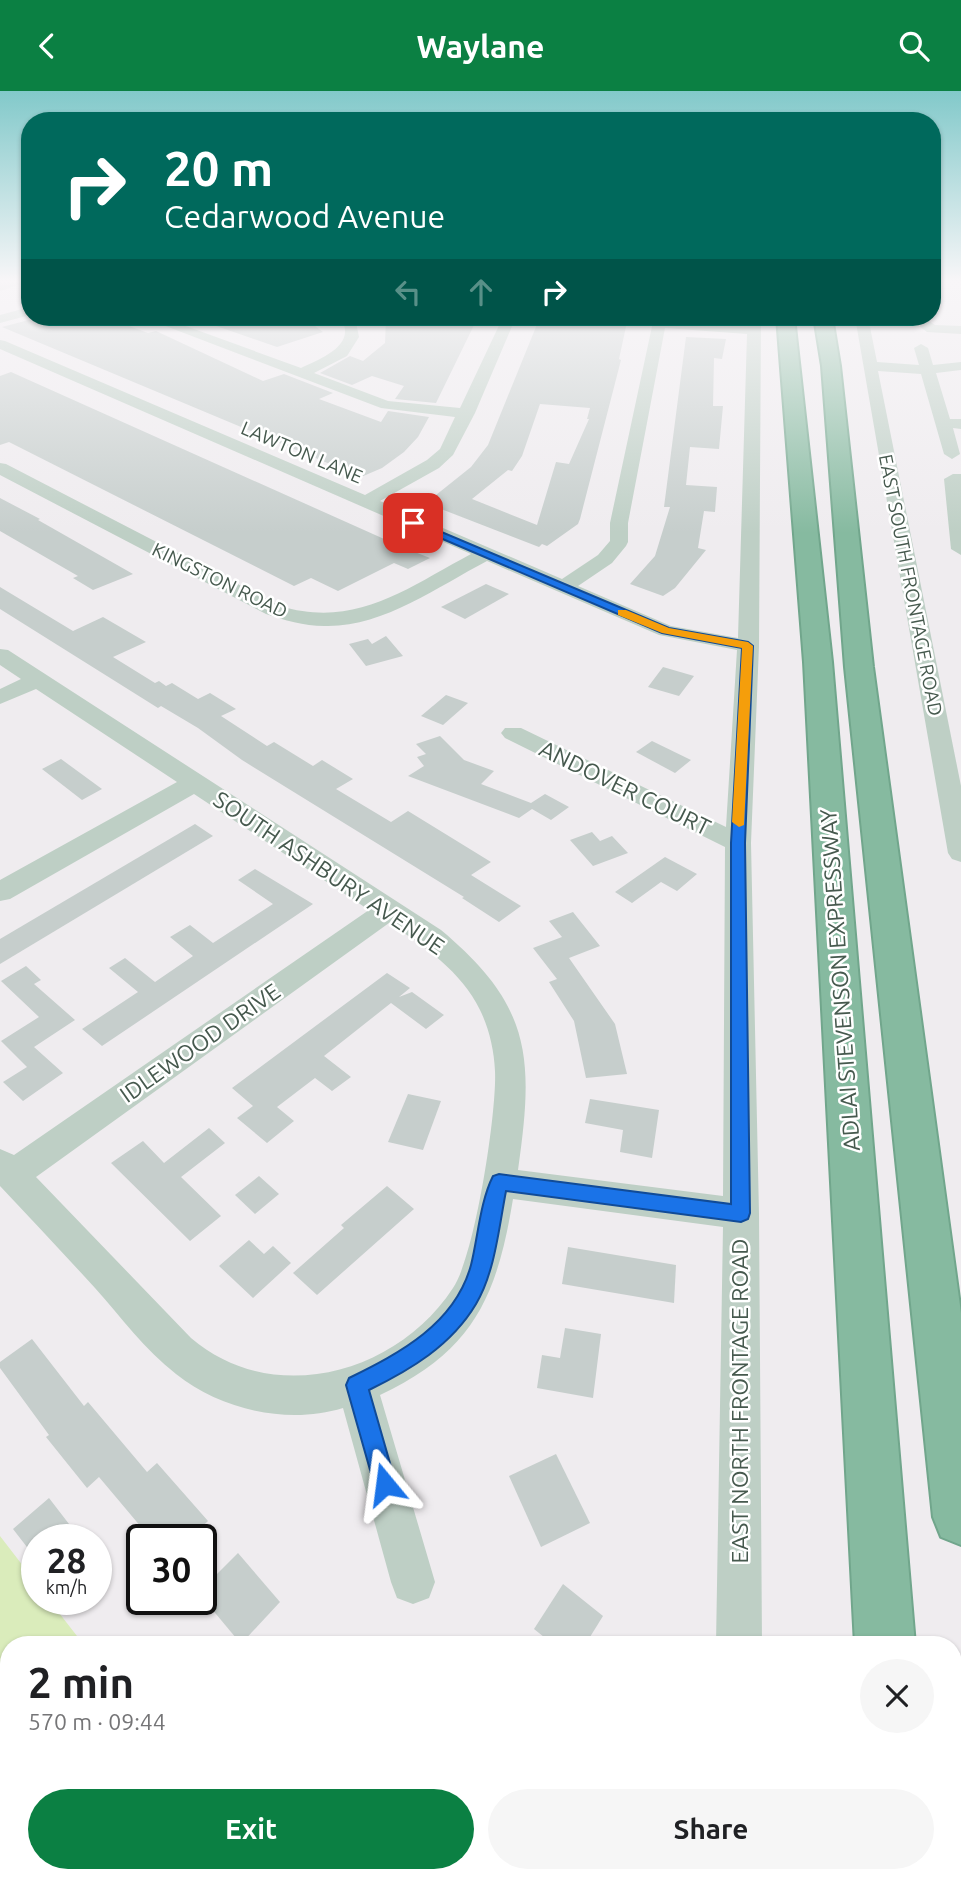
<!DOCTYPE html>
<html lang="en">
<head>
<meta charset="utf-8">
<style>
	:root { --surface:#fff; --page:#f6f6f6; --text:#202124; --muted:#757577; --accent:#0b8043 }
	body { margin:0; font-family:Ubuntu,sans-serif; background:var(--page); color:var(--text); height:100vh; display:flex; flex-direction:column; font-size:26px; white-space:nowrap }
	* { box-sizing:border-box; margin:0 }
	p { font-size:23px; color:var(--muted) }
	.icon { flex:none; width:38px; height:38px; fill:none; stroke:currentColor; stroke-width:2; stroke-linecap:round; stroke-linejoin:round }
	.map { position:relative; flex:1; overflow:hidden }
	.side { position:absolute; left:0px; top:1545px; width:962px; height:247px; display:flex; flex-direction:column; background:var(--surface); border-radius:28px 28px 0 0; box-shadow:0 2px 5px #0004 }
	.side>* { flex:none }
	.top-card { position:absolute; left:21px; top:21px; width:920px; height:214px; border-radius:28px; box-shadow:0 2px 5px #0004; background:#00695c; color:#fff; overflow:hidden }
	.speed { position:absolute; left:21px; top:1433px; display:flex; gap:14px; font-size:35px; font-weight:700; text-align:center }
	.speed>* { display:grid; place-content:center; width:91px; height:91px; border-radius:50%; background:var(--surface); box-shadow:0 2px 5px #0004; line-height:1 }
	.speed small { font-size:18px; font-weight:400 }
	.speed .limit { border:4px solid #111; border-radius:10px; background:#fff; color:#111 }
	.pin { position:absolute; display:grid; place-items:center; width:60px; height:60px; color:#fff; margin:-30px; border-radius:14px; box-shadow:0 4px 10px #0006 }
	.me { position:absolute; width:77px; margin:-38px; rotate:344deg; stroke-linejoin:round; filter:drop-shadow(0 0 5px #0008) }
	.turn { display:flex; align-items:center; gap:24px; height:147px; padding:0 28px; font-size:32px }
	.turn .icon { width:91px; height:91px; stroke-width:2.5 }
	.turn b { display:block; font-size:49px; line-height:60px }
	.lanes { display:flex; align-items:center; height:66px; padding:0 28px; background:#0003; justify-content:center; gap:35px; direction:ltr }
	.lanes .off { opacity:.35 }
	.round { display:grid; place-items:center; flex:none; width:74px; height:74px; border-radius:37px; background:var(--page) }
	.summary { display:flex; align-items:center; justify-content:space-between; height:119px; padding:0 28px }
	h1 { font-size:42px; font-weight:700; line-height:52px }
	.action { display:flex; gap:14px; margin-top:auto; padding:14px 28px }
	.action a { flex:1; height:80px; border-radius:42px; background:var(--accent); color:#fff; font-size:28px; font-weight:700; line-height:80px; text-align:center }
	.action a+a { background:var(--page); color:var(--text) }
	header { display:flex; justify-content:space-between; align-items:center; height:91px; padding:0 28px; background:var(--accent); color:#fff; font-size:32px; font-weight:700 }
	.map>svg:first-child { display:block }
	.green { fill:#daecbb }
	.building { fill:#c6cecc; fill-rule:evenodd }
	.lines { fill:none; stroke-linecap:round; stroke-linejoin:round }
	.highway-casing { stroke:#71a68c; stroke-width:4 }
	.minor { fill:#becfc5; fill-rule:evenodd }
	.highway { fill:#86baa0; fill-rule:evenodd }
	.route { fill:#1a73e8; stroke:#114b97; stroke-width:2 }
	.slow { fill:#f59e0b }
	.labels { text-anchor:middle; stroke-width:5; stroke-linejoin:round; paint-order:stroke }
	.far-street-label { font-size:19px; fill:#46594e; stroke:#fff }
	.street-label { font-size:23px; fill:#46594e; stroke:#fff }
</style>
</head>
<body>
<header><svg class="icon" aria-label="back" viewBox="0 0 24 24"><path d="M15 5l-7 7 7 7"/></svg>Waylane<svg class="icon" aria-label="search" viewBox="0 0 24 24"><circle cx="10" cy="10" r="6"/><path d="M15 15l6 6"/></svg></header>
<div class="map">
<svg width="961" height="1791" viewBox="0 0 961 1791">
	<rect width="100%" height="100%" fill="#efecef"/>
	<polygon class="green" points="0,1445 37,1493 37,1508 49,1509 84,1554 9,1554 9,1783 260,1783 266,1791 0,1791"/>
	<g class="building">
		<polygon points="40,226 105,226 148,242 156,240 263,290 284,283 333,302 319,308 381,331 388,320 429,326 418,346 404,361 382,377 361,386 2,236"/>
		<polygon points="199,226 303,226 323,241 277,256 199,229"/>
		<polygon points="386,226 477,228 436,312 395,308 404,295 372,285 352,294 320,282 350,265 363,270 385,252"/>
		<path d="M540,226h87v5l-8,37 2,1 -41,159 -2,5 -31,22 -5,-2 -3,3 -116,-45 13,-7 35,-28 17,-22zM540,313l50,4 -3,11h2l-20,45 -13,-2 -19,63 -65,-26 36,-29 4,1 10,-15z"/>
		<polygon points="686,246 726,248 722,268 714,267 713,315 723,315 719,358 690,356 686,394 717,396 715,421 704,420 698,457 706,459 675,497 663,505 630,493 655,465 670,416 664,416"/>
		<polygon points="11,281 402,456 430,467 408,478 394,472 338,500 311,487 294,495 9,351 0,354 0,285"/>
		<polygon points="0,407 40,428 38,429 133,483 93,499 73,487 78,485 0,440"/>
		<polygon points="486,493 509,503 465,528 441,516"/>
		<polygon points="0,496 73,540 103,526 146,551 113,566 155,592 159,590 166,595 172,592 198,608 210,602 236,618 221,625 267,655 274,651 313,675 322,669 353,688 336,698 391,731 408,720 491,771 471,784 521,815 499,831 462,807 464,806 242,669 198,637 161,615 158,617 0,518"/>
		<polygon points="386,545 403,565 366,575 349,553 368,548 372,553"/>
		<polygon points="663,576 694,585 679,605 648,596"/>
		<polygon points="446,604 468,612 443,634 421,625"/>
		<polygon points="440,645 464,669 494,680 481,693 531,712 545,703 569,716 551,729 532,718 519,727 408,685 424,675 417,666 426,663 416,653"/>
		<polygon points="652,650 691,669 675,682 636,661"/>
		<polygon points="61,668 102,698 82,709 42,678"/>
		<polygon points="195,733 213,745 0,873 0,848"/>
		<polygon points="592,741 600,750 612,745 628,762 593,775 570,749"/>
		<polygon points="665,766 697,783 677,800 661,791 632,812 615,801"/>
		<polygon points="255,778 313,813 102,955 82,938 138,901 109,877 125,867 155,891 193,865 170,846 190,834 213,852 273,813 238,789"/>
		<polygon points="573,821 600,855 569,867 615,933 627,983 586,987 574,930 549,891 557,888 533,857 562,846 549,830"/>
		<polygon points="26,875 41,889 34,893 75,929 34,956 63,982 23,1010 3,991 27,976 1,950 39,926 1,890"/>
		<polygon points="387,882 410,897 399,906 412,901 444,924 426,938 391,912 324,965 351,986 332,1000 315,987 277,1016 294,1030 267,1052 237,1027 253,1015 232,997"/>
		<polygon points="408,1003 441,1010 423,1059 388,1051"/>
		<polygon points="590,1008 659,1019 652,1067 620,1061 623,1039 585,1032"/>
		<polygon points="209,1037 225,1052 181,1086 221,1125 190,1150 111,1072 143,1050 164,1072"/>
		<polygon points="259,1085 279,1103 255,1123 235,1104"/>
		<polygon points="387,1095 414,1118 317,1204 293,1182 344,1137 341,1134"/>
		<polygon points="249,1149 264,1163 273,1155 291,1172 253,1207 219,1175"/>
		<polygon points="568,1156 676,1174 674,1212 562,1193"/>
		<polygon points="565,1237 601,1243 593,1307 537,1297 542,1264 560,1267"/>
		<polygon points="32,1248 84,1315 88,1311 147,1381 157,1372 208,1430 188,1449 152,1449 99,1386 87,1397 46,1346 49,1344 0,1277 0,1271"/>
		<polygon points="556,1363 590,1432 541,1456 509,1385"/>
		<polygon points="49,1407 69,1433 51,1449 37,1449 37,1469 13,1438"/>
		<polygon points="238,1462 280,1511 241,1553 201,1505 201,1499"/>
		<polygon points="563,1493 603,1525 585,1554 554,1554 534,1538"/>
	</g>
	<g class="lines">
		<g class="highway-casing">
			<g id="highway">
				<polygon points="777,226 794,226 832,571 915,1554 855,1554 804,571"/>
				<polygon points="814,226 832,226 840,275 873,576 961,1222 961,1454 941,1446 933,1426 845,576 822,275"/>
				<polygon points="868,1783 934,1783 935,1791 869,1791"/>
			</g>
		</g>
		<g class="minor">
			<polygon points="0,192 24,192 0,200"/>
			<polygon points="30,216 30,224 0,232 0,224"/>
			<path d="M142,226h19l140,51c19,-9 58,-23 39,-51h15l4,20 -12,19 -33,17 74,28 72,7 43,-91h13l-41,96 -22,42 -14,13 -59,33 182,78 36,-24 12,-14v-18l44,-206h12v3l81,6 1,-9h13l-2,329 -8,197 8,371 3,431h-46l7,-418 -210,-28c-16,97 -39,152 -133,196l55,187 -6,16 -16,6 -16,-6 -6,-16 -48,-174c-55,17 -122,2 -167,-34 -31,-24 -55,-57 -81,-86 -31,-34 -63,-68 -95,-102v-37l14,6 355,-245 -175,-116 -184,105 -10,2v-21l177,-98 -141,-93 -36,15v-15l21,-10 -21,-14v-16l8,1 433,280c91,76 93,128 77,240l205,26 2,-349 -220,-109 -4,-5 4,-5h16l205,99 11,-177 -78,-15 -172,-74c-50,26 -105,67 -163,65 -20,0 -40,-6 -58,-12l-266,-139v-12l6,1 274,142c76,23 127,-18 191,-52l-471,-205v-9l5,1 360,154 62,-35 13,-11 15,-32 -74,-9zM665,237l82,6 -9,304 -67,-12 -93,-40 34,-23 14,-17 2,-4v-19zM389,832c34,22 73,49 91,87 9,18 14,40 15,61 2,41 -20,185 -42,217 -56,86 -180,120 -262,50l-155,-161z"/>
			<polygon points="855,226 868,226 877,271 919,274 914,257 921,253 928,257 933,274 961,271 961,279 936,282 950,328 961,328 961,338 953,337 960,363 952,368 944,363 921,283 878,280 961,695 961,771 952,768 948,762"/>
			<polygon points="907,226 923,226 935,234 961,235 961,243 927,241"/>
			<polygon points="953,383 961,383 961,464 951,458 944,388"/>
			<rect x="713" y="1783" width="52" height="8"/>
		</g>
		<use href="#highway" class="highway"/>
	</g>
	<linearGradient id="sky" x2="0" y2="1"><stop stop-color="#82c9ca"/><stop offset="0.43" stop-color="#f8f6f8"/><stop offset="1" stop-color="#f8f6f8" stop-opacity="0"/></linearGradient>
	<rect width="961" height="442" fill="url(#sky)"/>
	<path class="route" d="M413,429l256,108 79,14 5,4 -8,197 5,370 -2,6 -7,3 -235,-31c-7,36 -11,81 -30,113 -25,42 -66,66 -107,86l27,94 -3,8 -8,3 -8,-3 -3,-8 -28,-99 3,-7c51,-25 106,-54 122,-113 7,-28 9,-63 22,-89l6,-2 232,30v-361l11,-195 -80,-15 -252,-108v-4z"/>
	<polygon class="slow" points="618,519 626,519 669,537 748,551 753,555 744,734 739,736 732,731 742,557 662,542 618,524"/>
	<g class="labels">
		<g class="far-street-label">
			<text transform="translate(302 361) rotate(23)" y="7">LAWTON LANE</text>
			<text transform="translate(220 489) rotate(26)" y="7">KINGSTON ROAD</text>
			<text transform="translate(911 494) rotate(79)" y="7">EAST SOUTH FRONTAGE ROAD</text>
		</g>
		<g class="street-label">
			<text transform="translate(625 697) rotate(26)" y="8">ANDOVER COURT</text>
			<text transform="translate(329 782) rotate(34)" y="8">SOUTH ASHBURY AVENUE</text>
			<text transform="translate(840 889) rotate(-94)" y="8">ADLAI STEVENSON EXPRESSWAY</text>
			<text transform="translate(200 952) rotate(-35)" y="8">IDLEWOOD DRIVE</text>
			<text transform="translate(740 1310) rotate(-90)" y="8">EAST NORTH FRONTAGE ROAD</text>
		</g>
	</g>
</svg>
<div class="speed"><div>28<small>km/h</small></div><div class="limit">30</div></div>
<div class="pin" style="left:413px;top:432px;background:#d93025"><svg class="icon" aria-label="arrive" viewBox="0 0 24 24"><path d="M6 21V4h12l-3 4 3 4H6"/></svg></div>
<svg class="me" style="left:385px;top:1393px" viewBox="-20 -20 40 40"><path d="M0-17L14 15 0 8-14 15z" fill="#1a73e8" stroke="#fff" stroke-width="4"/></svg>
<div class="top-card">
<div class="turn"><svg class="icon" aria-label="right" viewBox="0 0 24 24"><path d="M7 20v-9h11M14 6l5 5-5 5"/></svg><div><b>20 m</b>Cedarwood Avenue</div></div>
<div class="lanes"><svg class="icon off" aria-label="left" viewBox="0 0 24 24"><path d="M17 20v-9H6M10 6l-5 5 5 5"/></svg><svg class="icon off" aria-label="ahead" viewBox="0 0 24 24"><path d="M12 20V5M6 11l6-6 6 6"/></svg><svg class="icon" aria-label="right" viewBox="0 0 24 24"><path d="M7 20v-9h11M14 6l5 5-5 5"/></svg></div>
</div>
<section class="side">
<div class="summary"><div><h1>2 min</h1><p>570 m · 09:44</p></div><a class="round"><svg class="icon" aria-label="close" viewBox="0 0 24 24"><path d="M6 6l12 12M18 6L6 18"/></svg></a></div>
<div class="action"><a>Exit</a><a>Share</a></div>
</section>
</div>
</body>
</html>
